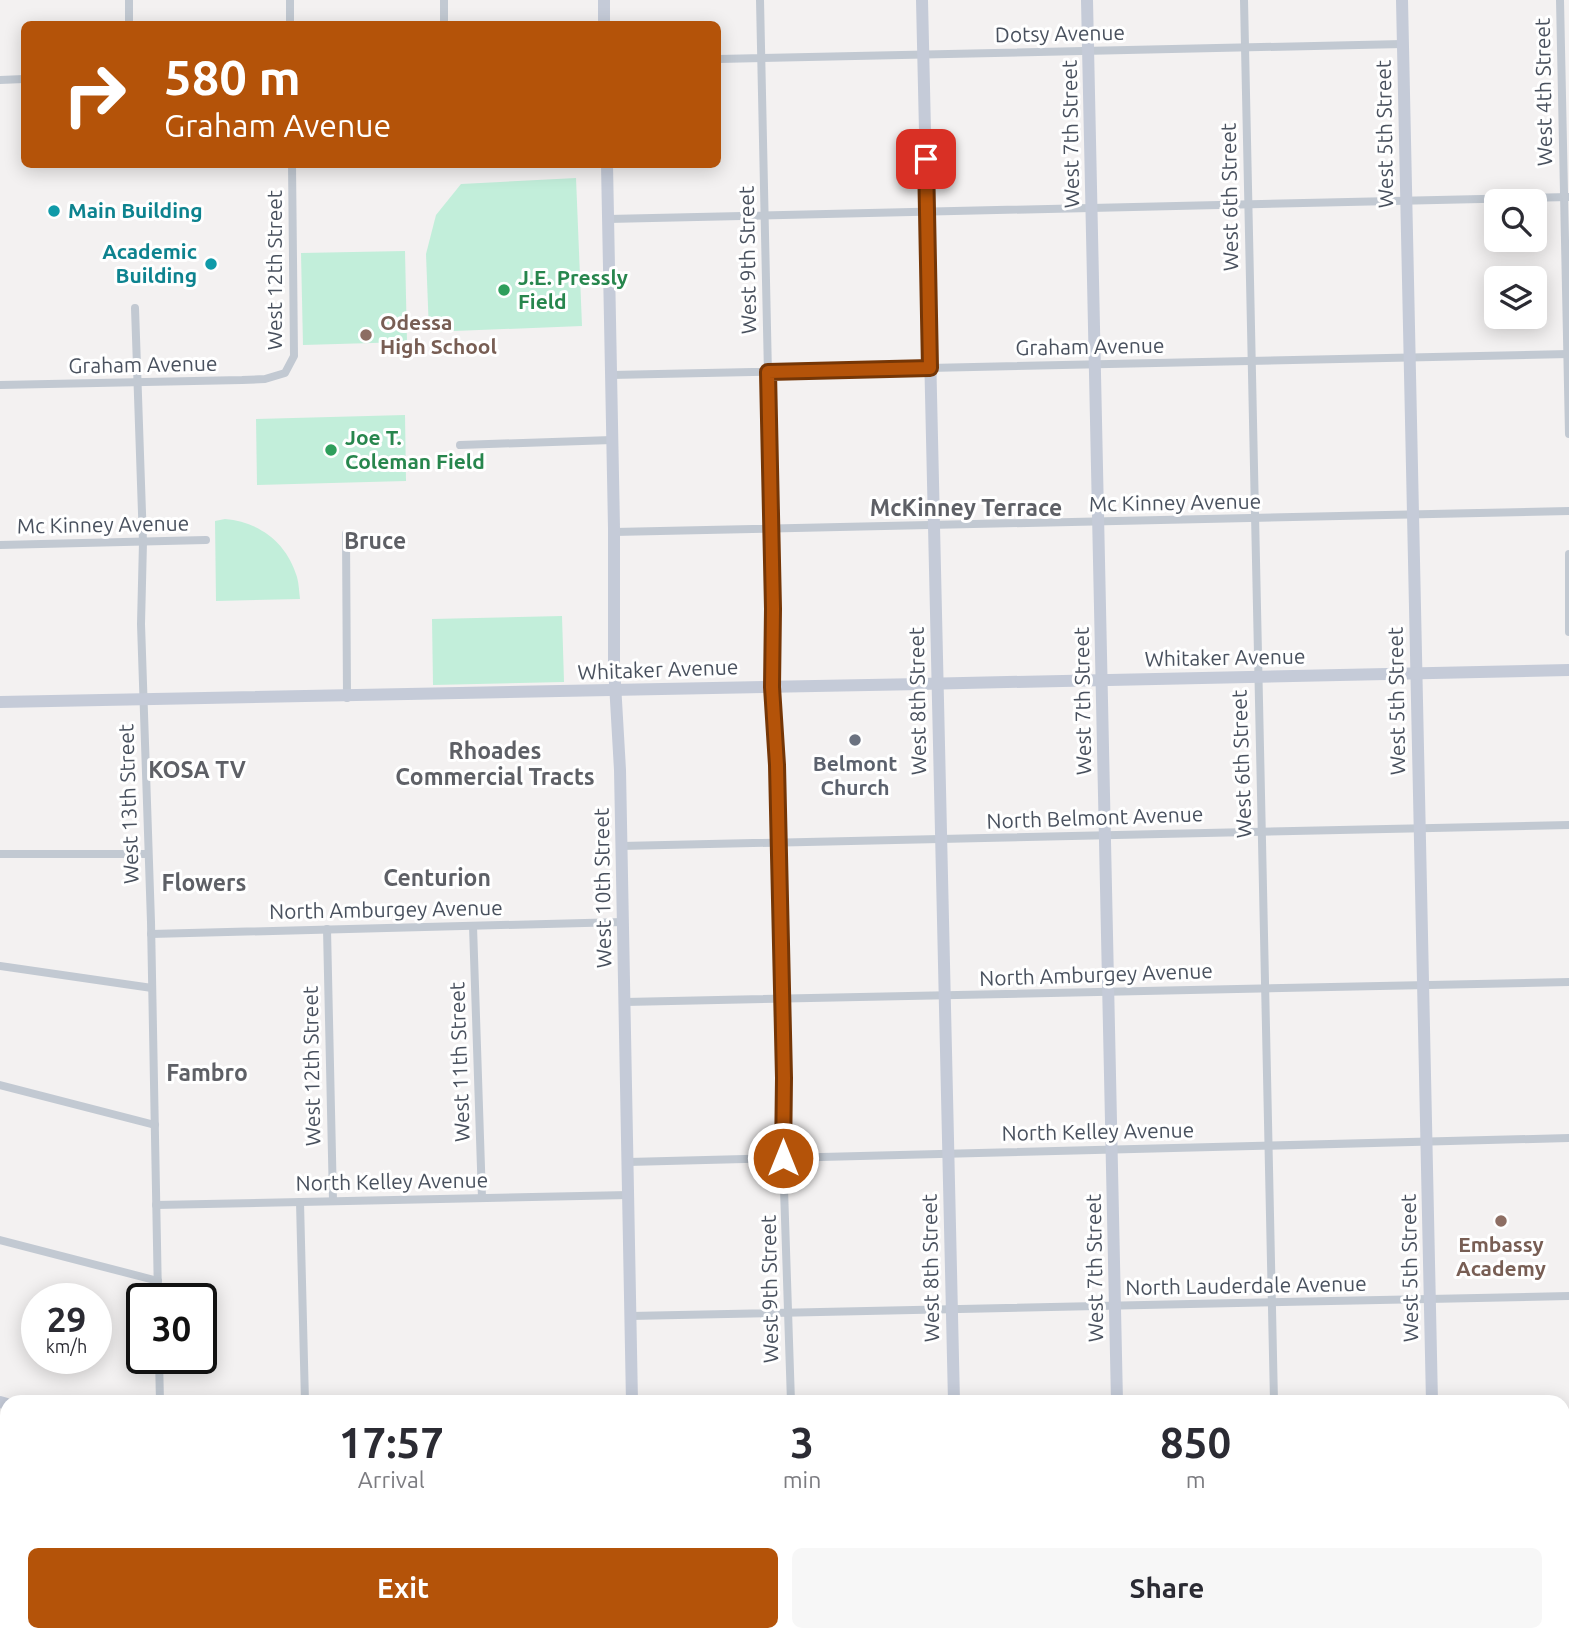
<!DOCTYPE html>
<html lang="en">
<head>
<meta charset="utf-8">
<style>
	:root { --surface:#fff; --page:#f7f7f7; --text:#2b2b33; --muted:#7c7c81; --accent:#b45309 }
	body { margin:0; font-family:Ubuntu,sans-serif; background:var(--page); color:var(--text); height:100vh; display:flex; flex-direction:column; font-size:26px; white-space:nowrap }
	* { box-sizing:border-box; margin:0 }
	p { font-size:23px; color:var(--muted) }
	.icon { flex:none; width:38px; height:38px; fill:none; stroke:currentColor; stroke-width:2; stroke-linecap:round; stroke-linejoin:round }
	.map { position:relative; flex:1; overflow:hidden }
	.details { position:absolute; left:0px; top:1395px; width:1570px; height:247px; display:flex; flex-direction:column; background:var(--surface); border-radius:21px 21px 0 0; box-shadow:0 4px 18px #0003 }
	.details>* { flex:none }
	.guide { position:absolute; left:21px; top:21px; width:700px; height:147px; border-radius:10px; box-shadow:0 4px 18px #0003; background:#b45309; color:#fff; overflow:hidden }
	.fabs { position:absolute; left:1484px; top:189px; display:grid; gap:14px }
	.fabs a { display:grid; place-items:center; width:63px; height:63px; border-radius:10px; background:var(--surface); box-shadow:0 4px 18px #0003; font-size:35px }
	.speed { position:absolute; left:21px; top:1283px; display:flex; gap:14px; font-size:35px; font-weight:700; text-align:center }
	.speed>* { display:grid; place-content:center; width:91px; height:91px; border-radius:50%; background:var(--surface); box-shadow:0 4px 18px #0003; line-height:1 }
	.speed small { font-size:18px; font-weight:400 }
	.speed .limit { border:4px solid #111; border-radius:10px; background:#fff; color:#111 }
	.pin { position:absolute; display:grid; place-items:center; width:60px; height:60px; color:#fff; margin:-30px; border-radius:14px; box-shadow:0 4px 10px #0006 }
	.me { position:absolute; width:77px; margin:-38px; rotate:0deg; stroke-linejoin:round; filter:drop-shadow(0 0 5px #0008) }
	.turn { display:flex; align-items:center; gap:24px; height:147px; padding:0 28px; font-size:32px }
	.turn .icon { width:91px; height:91px; stroke-width:2.5 }
	.turn b { display:block; font-size:49px; line-height:60px }
	.eta { display:flex; justify-content:space-evenly; align-items:center; height:119px; text-align:center }
	.eta b { font-size:42px; font-weight:700; line-height:49px }
	.primary-button { display:flex; gap:14px; margin-top:auto; padding:14px 28px }
	.primary-button a { flex:1; height:80px; border-radius:10px; background:var(--accent); color:#fff; font-size:28px; font-weight:700; line-height:80px; text-align:center }
	.primary-button a+a { background:var(--page); color:var(--text) }
	.map>svg:first-child { display:block }
	.green { fill:#c2eeda }
	.lines { fill:none; stroke-linecap:round; stroke-linejoin:round }
	.street { stroke:#c2c9d2; stroke-width:8 }
	.secondary { stroke:#c5cbd8; stroke-width:12 }
	.route-casing { stroke:#753606; stroke-width:18 }
	.route { stroke:#b45309; stroke-width:12 }
	.culture-dot { fill:#0f9aa8; stroke:#fff; stroke-width:2.5 }
	.leisure-dot { fill:#2e9e5b; stroke:#fff; stroke-width:2.5 }
	.education-dot { fill:#8d6e63; stroke:#fff; stroke-width:2.5 }
	.worship-dot { fill:#6b7280; stroke:#fff; stroke-width:2.5 }
	.labels { text-anchor:middle; stroke-width:6; stroke-linejoin:round; paint-order:stroke }
	.street-label { font-size:21px; fill:#49515e; stroke:#fff }
	.culture-label { font-size:21px; font-weight:bold; fill:#0d838f; stroke:#fff; text-anchor:start }
	.leisure-label { font-size:21px; font-weight:bold; fill:#27864d; stroke:#fff; text-anchor:start }
	.education-label { font-size:21px; font-weight:bold; fill:#785e54; stroke:#fff; text-anchor:start }
	.worship-label { font-size:21px; font-weight:bold; fill:#5b616d; stroke:#fff }
	.neighbourhood-label { font-size:23px; font-weight:bold; fill:#5e6066; stroke:#fff }
</style>
</head>
<body>
<div class="map">
<svg width="1569" height="1640" viewBox="0 0 1569 1640">
	<rect width="100%" height="100%" fill="#f3f1f1"/>
	<g class="green">
		<polygon points="576,178 582,326 429,332 426,254 436,215 461,184"/>
		<polygon points="405,251 407,342 303,345 301,253"/>
		<polygon points="405,415 406,481 257,485 256,419"/>
		<path d="M225,519c35,3 62,24 72,58 2,7 2,15 3,22l-84,2 -1,-80z"/>
		<polygon points="562,616 564,682 433,685 432,619"/>
		<polygon points="246,1634 621,1634 621,1635 619,1640 244,1640"/>
	</g>
	<g class="lines">
		<g class="street">
			<polyline points="129,0 129,24"/>
			<polyline points="290,0 290,24"/>
			<polyline points="444,0 444,24"/>
			<polyline points="760,0 773,609 772,686 777,765 784,1078 783,1158 791,1402"/>
			<polyline points="1244,0 1274,1402"/>
			<polyline points="1560,0 1569,434"/>
			<polyline points="718,59 1403,44"/>
			<polyline points="0,80 24,79"/>
			<polyline points="608,219 1569,197"/>
			<polyline points="135,308 143,542 141,624 151,922 158,1298"/>
			<polyline points="611,375 1569,354"/>
			<polyline points="0,385 242,380 265,379 285,373 294,356 292,164"/>
			<polyline points="460,445 612,440"/>
			<polyline points="614,532 1569,511"/>
			<polyline points="346,534 347,698"/>
			<polyline points="0,545 206,540"/>
			<polyline points="1569,554 1569,632"/>
			<polyline points="621,846 1569,825"/>
			<polyline points="0,854 147,854"/>
			<polyline points="473,926 482,1198"/>
			<polyline points="327,929 333,1201"/>
			<polyline points="151,934 623,922"/>
			<polyline points="0,966 152,988"/>
			<polyline points="625,1002 1569,982"/>
			<polyline points="0,1085 155,1125"/>
			<polyline points="628,1162 1569,1138"/>
			<polyline points="300,1202 305,1402"/>
			<polyline points="156,1205 629,1195"/>
			<polyline points="0,1240 158,1281"/>
			<polyline points="630,1316 1569,1296"/>
			<polyline points="159,1358 160,1402"/>
			<polyline points="1563,1453 1569,1453"/>
			<polyline points="0,1564 7,1566"/>
			<polyline points="1563,1610 1569,1610"/>
			<polyline points="1280,1634 1280,1640"/>
			<polyline points="93,1640 94,1634"/>
			<polyline points="237,1640 238,1634"/>
			<polyline points="804,1640 806,1634"/>
		</g>
		<g class="secondary">
			<polyline points="604,0 604,24"/>
			<polyline points="922,0 954,1402"/>
			<polyline points="1087,0 1117,1402"/>
			<polyline points="1402,0 1432,1402"/>
			<polyline points="607,164 614,528 614,666 620,770 632,1402"/>
			<path d="M0,702c523,-6 1046,-23 1569,-32"/>
			<polyline points="0,1402 7,1404"/>
			<polyline points="868,1634 889,1640"/>
			<polyline points="958,1634 958,1640"/>
			<polyline points="1122,1634 1122,1640"/>
			<polyline points="1437,1634 1437,1640"/>
			<polyline points="635,1640 636,1634"/>
		</g>
	</g>
	<g class="lines">
		<g class="route-casing">
			<polyline id="route" points="783,1158 784,1078 777,765 772,687 773,609 768,372 930,368 926,159"/>
		</g>
		<use href="#route" class="route"/>
	</g>
	<g class="culture-dot">
		<circle cx="54" cy="211" r="7"/>
		<circle cx="211" cy="264" r="7"/>
	</g>
	<g class="leisure-dot">
		<circle cx="504" cy="290" r="7"/>
		<circle cx="331" cy="450" r="7"/>
	</g>
	<g class="education-dot">
		<circle cx="366" cy="335" r="7"/>
		<circle cx="1501" cy="1221" r="7"/>
	</g>
	<circle class="worship-dot" cx="855" cy="740" r="7"/>
	<g class="labels">
		<g class="street-label">
			<text transform="translate(1060 34) rotate(-1)" y="7">Dotsy Avenue</text>
			<text transform="translate(1544 92) rotate(-91)" y="7">West 4th Street</text>
			<text transform="translate(1071 134) rotate(-91)" y="7">West 7th Street</text>
			<text transform="translate(1385 134) rotate(-91)" y="7">West 5th Street</text>
			<text transform="translate(1230 197) rotate(-91)" y="7">West 6th Street</text>
			<text transform="translate(748 260) rotate(-91)" y="7">West 9th Street</text>
			<text transform="translate(275 270) rotate(-90)" y="7">West 12th Street</text>
			<text transform="translate(1090 347) rotate(-1)" y="7">Graham Avenue</text>
			<text transform="translate(143 365) rotate(-1)" y="7">Graham Avenue</text>
			<text transform="translate(1175 503) rotate(-1)" y="7">Mc Kinney Avenue</text>
			<text transform="translate(103 525) rotate(-1)" y="7">Mc Kinney Avenue</text>
			<text transform="translate(1225 658) rotate(-1)" y="7">Whitaker Avenue</text>
			<text transform="translate(658 670) rotate(-2)" y="7">Whitaker Avenue</text>
			<text transform="translate(918 701) rotate(-91)" y="7">West 8th Street</text>
			<text transform="translate(1083 701) rotate(-91)" y="7">West 7th Street</text>
			<text transform="translate(1397 701) rotate(-91)" y="7">West 5th Street</text>
			<text transform="translate(1242 764) rotate(-92)" y="7">West 6th Street</text>
			<text transform="translate(129 804) rotate(-92)" y="7">West 13th Street</text>
			<text transform="translate(1095 818) rotate(-2)" y="7">North Belmont Avenue</text>
			<text transform="translate(603 888) rotate(-91)" y="7">West 10th Street</text>
			<text transform="translate(386 910) rotate(-1)" y="7">North Amburgey Avenue</text>
			<text transform="translate(1096 975) rotate(-2)" y="7">North Amburgey Avenue</text>
			<text transform="translate(460 1062) rotate(-92)" y="7">West 11th Street</text>
			<text transform="translate(312 1066) rotate(-91)" y="7">West 12th Street</text>
			<text transform="translate(1098 1132) rotate(-1)" y="7">North Kelley Avenue</text>
			<text transform="translate(392 1182) rotate(-1)" y="7">North Kelley Avenue</text>
			<text transform="translate(931 1268) rotate(-91)" y="7">West 8th Street</text>
			<text transform="translate(1095 1268) rotate(-91)" y="7">West 7th Street</text>
			<text transform="translate(1410 1268) rotate(-91)" y="7">West 5th Street</text>
			<text transform="translate(1246 1286) rotate(-1)" y="7">North Lauderdale Avenue</text>
			<text transform="translate(770 1289) rotate(-91)" y="7">West 9th Street</text>
		</g>
		<g class="culture-label">
			<text x="68" y="218">Main Building</text>
			<text x="197" y="259" text-anchor="end">Academic<tspan x="197" dy="24">Building</tspan></text>
		</g>
		<g class="leisure-label">
			<text x="518" y="285">J.E. Pressly<tspan x="518" dy="24">Field</tspan></text>
			<text x="345" y="445">Joe T.<tspan x="345" dy="24">Coleman Field</tspan></text>
		</g>
		<g class="education-label">
			<text x="380" y="330">Odessa<tspan x="380" dy="24">High School</tspan></text>
			<text x="1501" y="1252" text-anchor="middle">Embassy<tspan x="1501" dy="24">Academy</tspan></text>
		</g>
		<g class="worship-label">
			<text x="855" y="771">Belmont<tspan x="855" dy="24">Church</tspan></text>
		</g>
		<g class="neighbourhood-label">
			<text x="966" y="516">McKinney Terrace</text>
			<text x="375" y="549">Bruce</text>
			<text x="495" y="759">Rhoades<tspan x="495" dy="26">Commercial Tracts</tspan></text>
			<text x="197" y="778">KOSA TV</text>
			<text x="437" y="886">Centurion</text>
			<text x="204" y="891">Flowers</text>
			<text x="207" y="1081">Fambro</text>
		</g>
	</g>
</svg>
<div class="fabs">
<a><svg class="icon" aria-label="search" viewBox="0 0 24 24"><circle cx="10" cy="10" r="6"/><path d="M15 15l6 6"/></svg></a>
<a><svg class="icon" aria-label="layers" viewBox="0 0 24 24"><path d="M12 4l9 5-9 5-9-5zM3 14l9 5 9-5"/></svg></a>
</div>
<div class="speed"><div>29<small>km/h</small></div><div class="limit">30</div></div>
<div class="pin" style="left:926px;top:159px;background:#d93025"><svg class="icon" aria-label="arrive" viewBox="0 0 24 24"><path d="M6 21V4h12l-3 4 3 4H6"/></svg></div>
<svg class="me" style="left:783px;top:1158px" viewBox="-20 -20 40 40"><circle r="17" fill="#b45309" stroke="#fff" stroke-width="3"/><path d="M0-11L8 9 0 5-8 9z" fill="#fff"/></svg>
<div class="guide">
<div class="turn"><svg class="icon" aria-label="right" viewBox="0 0 24 24"><path d="M7 20v-9h11M14 6l5 5-5 5"/></svg><div><b>580 m</b>Graham Avenue</div></div>
</div>
<section class="details">
<div class="eta">
<div><b>17:57</b><p>Arrival</p></div>
<div><b>3</b><p>min</p></div>
<div><b>850</b><p>m</p></div>
</div>
<div class="primary-button"><a>Exit</a><a>Share</a></div>
</section>
</div>
</body>
</html>
